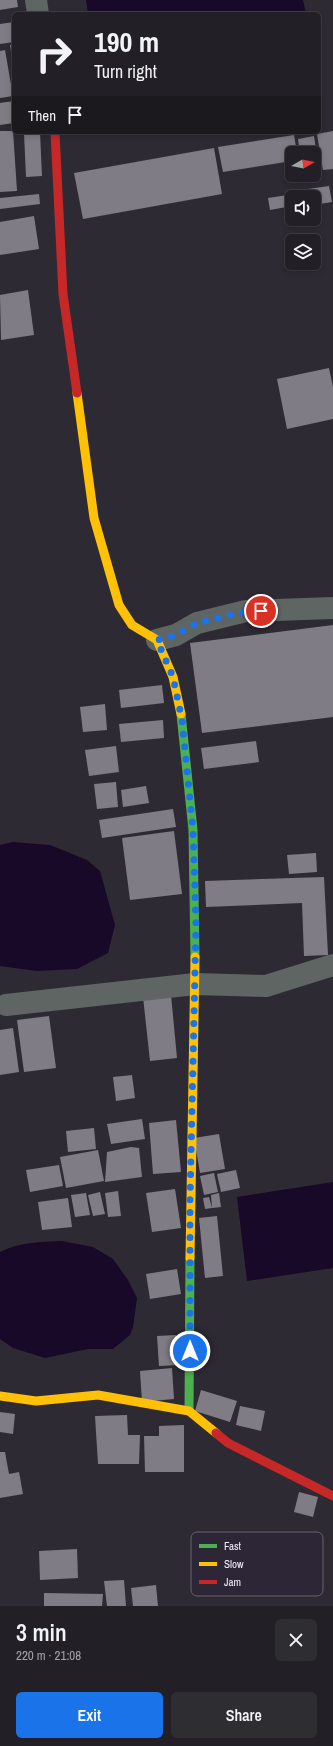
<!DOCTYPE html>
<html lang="en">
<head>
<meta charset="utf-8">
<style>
	:root { --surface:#222026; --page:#2e2d32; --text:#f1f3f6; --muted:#a2a3a7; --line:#3f3e43; --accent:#1a73e8 }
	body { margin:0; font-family:"Archivo Narrow",sans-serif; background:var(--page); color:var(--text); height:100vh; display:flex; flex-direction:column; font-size:15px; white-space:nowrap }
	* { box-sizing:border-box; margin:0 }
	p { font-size:13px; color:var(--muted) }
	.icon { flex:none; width:22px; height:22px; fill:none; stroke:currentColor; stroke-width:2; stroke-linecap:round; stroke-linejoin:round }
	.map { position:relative; height:1606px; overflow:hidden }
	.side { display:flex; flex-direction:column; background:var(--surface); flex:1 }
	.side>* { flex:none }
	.guide { position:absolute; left:12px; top:12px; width:309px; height:122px; border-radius:6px; box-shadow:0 2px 6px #0003,0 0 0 1px var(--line); background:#222026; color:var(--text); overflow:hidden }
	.needle { width:26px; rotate:81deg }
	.buttons { position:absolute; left:285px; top:146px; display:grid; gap:8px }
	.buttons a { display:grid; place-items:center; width:36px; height:36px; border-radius:6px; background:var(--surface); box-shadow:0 2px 6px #0003,0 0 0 1px var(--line); font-size:20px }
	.pin { position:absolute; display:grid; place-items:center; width:34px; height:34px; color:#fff; margin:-17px; border:2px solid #fff; border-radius:50%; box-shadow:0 1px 4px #0007 }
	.me { position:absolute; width:44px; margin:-22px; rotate:0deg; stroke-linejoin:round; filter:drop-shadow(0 0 3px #0008) }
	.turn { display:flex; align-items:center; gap:14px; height:84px; padding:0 16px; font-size:18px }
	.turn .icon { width:52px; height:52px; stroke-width:2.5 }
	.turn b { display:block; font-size:28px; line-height:34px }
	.then { display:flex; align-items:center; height:38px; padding:0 16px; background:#0003; gap:8px; font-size:15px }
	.round { display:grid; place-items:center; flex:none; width:42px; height:42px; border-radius:6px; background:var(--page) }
	.head { display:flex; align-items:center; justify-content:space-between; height:68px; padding:0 16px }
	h1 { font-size:24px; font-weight:600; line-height:30px }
	.action { display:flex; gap:8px; margin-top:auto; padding:8px 16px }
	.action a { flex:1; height:46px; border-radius:6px; background:var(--accent); color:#fff; font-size:16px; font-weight:600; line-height:46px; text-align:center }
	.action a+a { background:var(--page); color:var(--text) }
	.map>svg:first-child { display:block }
	.water { fill:#180928 }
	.building { fill:#807c85 }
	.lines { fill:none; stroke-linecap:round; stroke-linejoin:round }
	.street { stroke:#5e6563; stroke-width:22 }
	.fast { stroke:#4caf50; stroke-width:9 }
	.slow { stroke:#ffc107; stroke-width:9 }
	.jam { stroke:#c62828; stroke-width:9 }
	.route { stroke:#1a73e8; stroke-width:7; stroke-dasharray:0 12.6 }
	.key { fill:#2d2637; stroke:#686271; stroke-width:1 }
	.key-label { font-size:11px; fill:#f1edf8 }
</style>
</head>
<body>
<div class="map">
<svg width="333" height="1606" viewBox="0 0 333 1606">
	<rect width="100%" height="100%" fill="#2e2a33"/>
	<g class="water">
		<polygon points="86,0 303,0 306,14 88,14"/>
		<polygon points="13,842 50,845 87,860 100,871 115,925 108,953 77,969 37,971 0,966 0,845"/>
		<polygon points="333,1182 333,1268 247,1281 237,1197"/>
		<path d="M62,1241l31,6 20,12 15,21 9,18 -4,29 -3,8 -17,14h-25l-43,9 -32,-10 -13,-9v-87c19,-10 41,-10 62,-11z"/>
	</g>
	<g class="building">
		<polygon points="0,0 17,0 18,7 0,10"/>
		<polygon points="14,22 14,42 0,44 0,24"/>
		<polygon points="14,44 14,59 12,59 10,45"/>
		<polygon points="5,50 13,96 0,98 0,51"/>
		<polygon points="14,101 14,123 0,125 0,103"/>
		<polygon points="0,131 13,131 17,191 0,192"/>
		<polygon points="333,131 333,169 323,170 317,134"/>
		<polygon points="40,132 42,176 26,177 24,133"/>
		<polygon points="294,135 297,153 292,153 292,161 223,172 218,147"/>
		<polygon points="314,136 317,156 314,156 314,153 300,153 298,139"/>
		<polygon points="214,148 222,194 83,219 74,173"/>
		<polygon points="314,161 317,161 319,175 288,180 286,165 292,164 292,175 314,175"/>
		<polygon points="329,186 332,202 314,205 314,197 309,197 308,189"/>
		<polygon points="39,194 40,204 0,209 0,198"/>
		<polygon points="294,194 292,206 270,210 268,198"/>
		<polygon points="34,216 39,249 0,255 0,222"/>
		<polygon points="28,290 34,335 1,340 0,295"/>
		<polygon points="329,368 333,387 333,419 287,429 277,379"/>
		<polygon points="333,625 333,717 202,733 190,643"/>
		<polygon points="162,685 164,703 121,708 119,690"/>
		<polygon points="105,704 107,730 83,732 80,707"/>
		<polygon points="163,720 164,738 121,742 119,724"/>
		<polygon points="256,741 259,762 204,769 201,748"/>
		<polygon points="116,746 119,772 89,776 85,750"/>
		<polygon points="116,782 118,807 97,809 94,784"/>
		<polygon points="146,786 149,803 123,807 121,790"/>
		<polygon points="173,809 176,827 102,838 99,820"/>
		<polygon points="174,831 182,894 130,900 122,838"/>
		<polygon points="316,853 317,872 289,874 287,855"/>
		<polygon points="324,877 328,955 304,956 302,903 206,907 205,881"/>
		<polygon points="171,995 177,1058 150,1061 143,997"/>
		<polygon points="49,1016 56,1068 24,1072 17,1020"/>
		<polygon points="13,1028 19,1072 0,1075 0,1030"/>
		<polygon points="132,1075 135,1098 116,1101 113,1077"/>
		<polygon points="142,1119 145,1139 111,1144 107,1124"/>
		<polygon points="176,1120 181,1172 153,1174 149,1123"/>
		<polygon points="94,1128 96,1149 68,1152 66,1131"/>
		<polygon points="219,1134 225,1169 200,1173 194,1138"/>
		<polygon points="131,1147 139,1148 142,1177 105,1182 107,1152"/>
		<polygon points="98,1150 104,1181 66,1188 60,1157"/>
		<polygon points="59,1165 63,1186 30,1192 26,1170"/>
		<polygon points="236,1170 240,1188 221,1192 217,1174"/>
		<polygon points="214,1173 218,1192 204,1195 200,1176"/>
		<polygon points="175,1189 181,1228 152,1232 146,1193"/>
		<polygon points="118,1191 121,1216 108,1217 105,1193"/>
		<polygon points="100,1192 105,1214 93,1216 88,1195"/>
		<polygon points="86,1193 90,1215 75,1217 71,1195"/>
		<polygon points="219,1193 221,1207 212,1208 211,1195"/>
		<polygon points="209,1197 212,1208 205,1209 203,1198"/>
		<polygon points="68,1198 72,1227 42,1230 38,1202"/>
		<polygon points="217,1216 223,1276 205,1278 199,1218"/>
		<polygon points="177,1269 181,1294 150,1299 146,1274"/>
		<polygon points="176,1335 179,1365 159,1366 157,1336"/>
		<polygon points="172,1368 174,1399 142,1402 140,1371"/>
		<polygon points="201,1390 237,1401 230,1422 195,1411"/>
		<polygon points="240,1406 265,1411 261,1431 236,1425"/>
		<polygon points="0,1412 15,1414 13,1434 0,1432"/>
		<polygon points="127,1415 128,1435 140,1435 139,1464 98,1464 95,1416"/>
		<polygon points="184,1425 184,1472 145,1472 144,1436 159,1436 159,1426"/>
		<polygon points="0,1452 5,1452 9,1474 19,1472 23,1494 0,1498"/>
		<polygon points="299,1492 318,1497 313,1517 294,1512"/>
		<polygon points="77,1549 78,1578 40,1580 39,1551"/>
		<polygon points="124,1580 126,1606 107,1606 104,1581"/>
		<polygon points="156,1585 158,1606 133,1606 131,1588"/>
		<polygon points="44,1593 103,1594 102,1606 44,1606"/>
	</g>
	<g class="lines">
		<g class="street">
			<polyline points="36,0 38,14"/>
			<polyline points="157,640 176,635 197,623 246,611 333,608"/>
			<polyline points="6,1005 195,984 266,986 333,965"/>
		</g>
		<g class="fast">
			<polyline points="181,714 193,830 195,957"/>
			<polyline points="189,1411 190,1258"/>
		</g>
		<g class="slow">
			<polyline points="77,393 94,518 119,605 132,625 157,640 173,677 181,714"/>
			<polyline points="190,1258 195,957"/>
			<polyline points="0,1396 36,1401 98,1395 189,1411 216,1433"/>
		</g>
		<g class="jam">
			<polyline points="55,132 63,294 77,393"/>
			<polyline points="216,1433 228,1443 333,1496"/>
		</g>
	</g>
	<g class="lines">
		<polyline class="route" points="190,1351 190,1201 196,924 193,830 182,720 173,677 157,640 176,635 197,623 246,611 261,611"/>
	</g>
	<rect x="191" y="1532" width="132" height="64" rx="6" class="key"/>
	<rect x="199" y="1544" width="18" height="4" fill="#4caf50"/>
	<rect x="199" y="1562" width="18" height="4" fill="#ffc107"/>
	<rect x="199" y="1580" width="18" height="4" fill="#c62828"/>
	<g class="key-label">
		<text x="224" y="1550">Fast</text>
		<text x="224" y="1568">Slow</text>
		<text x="224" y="1586">Jam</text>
	</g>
</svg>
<div class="buttons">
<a><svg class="needle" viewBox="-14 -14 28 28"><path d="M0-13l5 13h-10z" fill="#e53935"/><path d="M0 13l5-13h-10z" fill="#a2a3a7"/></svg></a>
<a><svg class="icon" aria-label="sound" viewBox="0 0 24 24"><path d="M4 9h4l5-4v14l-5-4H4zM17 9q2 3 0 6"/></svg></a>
<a><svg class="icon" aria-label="layers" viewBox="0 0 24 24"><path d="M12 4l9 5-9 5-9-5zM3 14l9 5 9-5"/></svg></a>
</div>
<div class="pin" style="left:261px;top:611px;background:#d93025"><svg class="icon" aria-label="arrive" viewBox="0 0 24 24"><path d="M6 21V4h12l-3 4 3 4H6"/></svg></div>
<svg class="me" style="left:190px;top:1351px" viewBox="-20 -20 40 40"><circle r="17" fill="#1a73e8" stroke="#fff" stroke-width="3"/><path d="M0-11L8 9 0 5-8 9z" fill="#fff"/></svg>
<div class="guide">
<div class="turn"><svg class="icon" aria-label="right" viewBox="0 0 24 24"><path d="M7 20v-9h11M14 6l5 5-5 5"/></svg><div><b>190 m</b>Turn right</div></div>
<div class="then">Then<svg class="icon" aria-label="arrive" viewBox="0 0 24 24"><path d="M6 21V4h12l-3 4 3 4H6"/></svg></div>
</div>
</div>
<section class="side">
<div class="head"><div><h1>3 min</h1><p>220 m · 21:08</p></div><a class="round"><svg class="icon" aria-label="close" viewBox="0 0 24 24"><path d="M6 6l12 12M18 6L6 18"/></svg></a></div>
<div class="action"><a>Exit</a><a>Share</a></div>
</section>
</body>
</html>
